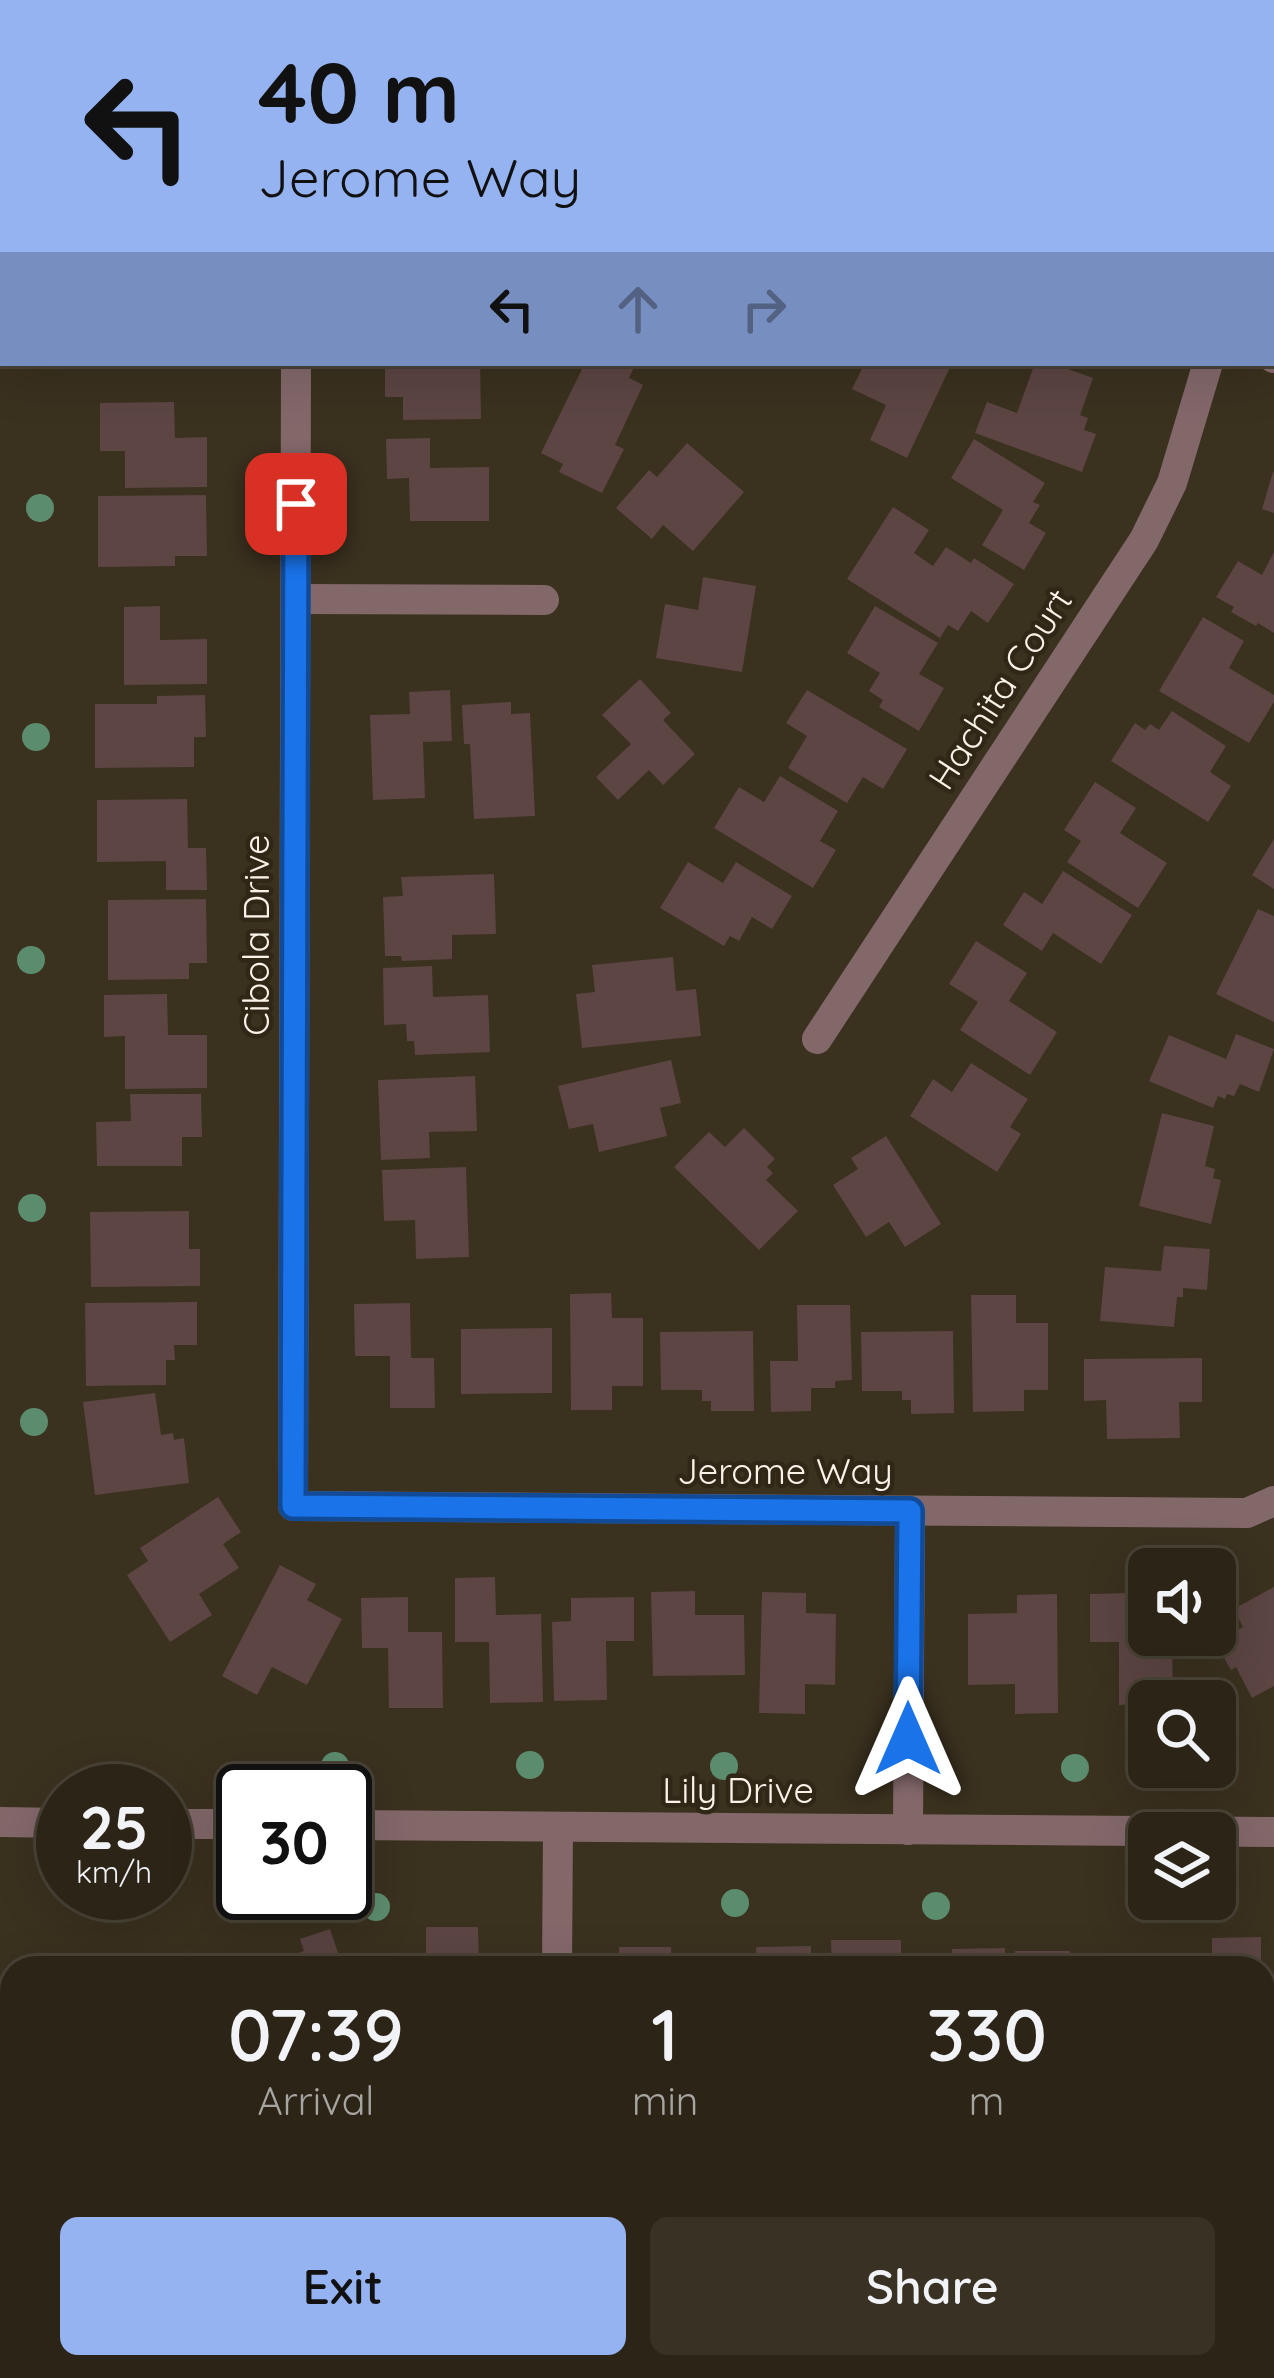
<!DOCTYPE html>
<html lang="en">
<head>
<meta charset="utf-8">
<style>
	:root { --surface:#2c2517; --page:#383124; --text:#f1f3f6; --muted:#a6a5a1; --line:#484236; --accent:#95b2f1 }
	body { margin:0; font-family:Quicksand,sans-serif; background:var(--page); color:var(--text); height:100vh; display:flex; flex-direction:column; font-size:45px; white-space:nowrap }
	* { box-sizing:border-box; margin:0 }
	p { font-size:39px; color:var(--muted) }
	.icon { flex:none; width:66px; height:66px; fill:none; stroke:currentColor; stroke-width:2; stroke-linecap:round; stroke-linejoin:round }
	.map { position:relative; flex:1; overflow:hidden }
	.sheet { position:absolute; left:0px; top:1956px; width:1275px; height:423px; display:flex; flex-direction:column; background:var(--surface); border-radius:36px 36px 0 0; box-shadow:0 12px 48px #0002,0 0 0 3px var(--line) }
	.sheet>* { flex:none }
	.hud { position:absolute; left:0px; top:0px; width:1275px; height:366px; box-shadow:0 12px 48px #0002,0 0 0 3px var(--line); background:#95b2f1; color:#111; overflow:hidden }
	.buttons { position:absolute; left:1128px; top:1548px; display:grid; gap:24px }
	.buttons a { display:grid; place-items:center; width:108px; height:108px; border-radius:18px; background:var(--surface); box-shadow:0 12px 48px #0002,0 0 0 3px var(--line); font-size:60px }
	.speed { position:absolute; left:36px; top:1764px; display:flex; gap:24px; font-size:60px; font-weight:700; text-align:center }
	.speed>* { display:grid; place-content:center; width:156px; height:156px; border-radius:50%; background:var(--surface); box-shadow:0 12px 48px #0002,0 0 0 3px var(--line); line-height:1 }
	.speed small { font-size:30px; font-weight:400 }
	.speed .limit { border:6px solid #111; border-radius:18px; background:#fff; color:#111 }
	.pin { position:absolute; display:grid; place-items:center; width:102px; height:102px; color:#fff; margin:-51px; border-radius:24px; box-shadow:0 6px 18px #0006 }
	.me { position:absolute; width:132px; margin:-66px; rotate:0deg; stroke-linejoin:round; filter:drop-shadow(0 0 9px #0008) }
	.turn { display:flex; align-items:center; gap:42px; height:252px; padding:0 60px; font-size:54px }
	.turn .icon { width:156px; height:156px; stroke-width:2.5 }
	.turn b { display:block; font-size:84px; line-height:102px }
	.lanes { display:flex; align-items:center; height:114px; padding:0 60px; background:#0003; justify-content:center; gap:60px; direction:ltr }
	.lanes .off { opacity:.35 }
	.eta { display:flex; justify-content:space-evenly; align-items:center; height:204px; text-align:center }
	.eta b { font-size:72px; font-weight:600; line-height:84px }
	.cta { display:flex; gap:24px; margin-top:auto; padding:24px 60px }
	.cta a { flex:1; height:138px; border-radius:18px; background:var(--accent); color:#111; font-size:48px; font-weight:600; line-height:138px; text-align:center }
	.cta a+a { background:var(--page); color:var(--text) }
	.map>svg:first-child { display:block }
	.building { fill:#5c4543 }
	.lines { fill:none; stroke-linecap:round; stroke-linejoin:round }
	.minor { stroke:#83686a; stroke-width:30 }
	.major { stroke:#d49ba0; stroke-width:30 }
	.tree { fill:#5c8c6e }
	.route-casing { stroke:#114b97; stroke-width:30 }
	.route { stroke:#1a73e8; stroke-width:21 }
	.labels { text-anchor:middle; stroke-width:9; stroke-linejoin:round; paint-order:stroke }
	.street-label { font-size:36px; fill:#f9f3e8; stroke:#302716 }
</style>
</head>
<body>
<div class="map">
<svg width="1274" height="2378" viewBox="0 0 1274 2378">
	<rect width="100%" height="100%" fill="#3a311f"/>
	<g class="building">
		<polygon points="385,363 480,363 481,419 403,420 403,397 385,397"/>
		<polygon points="585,363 630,363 635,365 629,378 643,385 615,445 624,449 602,493 559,472 563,464 541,453"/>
		<polygon points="865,363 952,363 907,458 870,440 886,405 852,389"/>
		<polygon points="1035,363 1051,363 1093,378 1080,415 1088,418 1084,430 1096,434 1082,472 975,433 987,402 1017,413"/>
		<polygon points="174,402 175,438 207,437 207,487 125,488 125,451 100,451 100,403"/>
		<polygon points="430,438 430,468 489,467 489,521 410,521 409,478 387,479 386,439"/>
		<polygon points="974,439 1045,483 1033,502 1040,505 1029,523 1046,533 1024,570 982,545 1003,510 951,478"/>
		<polygon points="687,443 744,492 693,551 663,525 652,539 616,508 649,470 657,477"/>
		<polygon points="1273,472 1274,472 1274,513 1262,509"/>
		<polygon points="206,495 207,556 175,556 175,566 98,567 98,496"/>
		<polygon points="893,507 929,530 914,553 933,566 946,547 971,563 974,558 1014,584 988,623 971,611 958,631 948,625 940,638 847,579"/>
		<polygon points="1274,552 1274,633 1258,623 1256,626 1231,612 1234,607 1216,597 1238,561 1262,575"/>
		<polygon points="703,577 756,586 742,672 656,658 665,604 698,610"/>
		<polygon points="160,606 160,640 207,639 207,684 124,685 124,607"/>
		<polygon points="875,606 938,643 919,674 944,688 919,731 879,707 883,700 869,691 880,673 847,653"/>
		<polygon points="1203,617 1244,641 1229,668 1274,695 1274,702 1249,743 1159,691"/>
		<polygon points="640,679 671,713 663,720 695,754 663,785 649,770 618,800 596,777 631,744 602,715"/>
		<polygon points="450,690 452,741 423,742 425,798 373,800 370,715 410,714 409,692"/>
		<polygon points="807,690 907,749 883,789 863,777 847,803 788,768 807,736 786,723"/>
		<polygon points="205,695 206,737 194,737 194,767 95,768 95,704 157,704 157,696"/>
		<polygon points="511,702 511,714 530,713 535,816 474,819 470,744 464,744 462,705"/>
		<polygon points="1172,711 1226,746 1210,772 1231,786 1208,822 1111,761 1135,723 1145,730 1150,724 1159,730"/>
		<polygon points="780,776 838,811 820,841 836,850 813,888 714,828 739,787 764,802"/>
		<polygon points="1095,782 1136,808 1120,833 1167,863 1138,908 1067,862 1081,841 1064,830"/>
		<polygon points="187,799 188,848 206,848 207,890 166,890 166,861 97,862 97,800"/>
		<polygon points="1274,839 1274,889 1252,875"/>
		<polygon points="688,862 723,883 736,862 792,896 772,929 752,917 739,941 730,936 724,946 660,908"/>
		<polygon points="1063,871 1132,915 1101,964 1053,933 1042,951 1003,925 1024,892 1042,904"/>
		<polygon points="494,874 496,934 452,935 452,959 402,961 401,956 385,956 383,897 403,896 401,877"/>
		<polygon points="206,899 207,963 189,963 189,979 108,980 108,900"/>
		<polygon points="1258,909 1274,916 1274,1022 1216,994"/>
		<polygon points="976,941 1027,973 1009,1001 1057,1032 1030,1075 960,1030 978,1002 949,984"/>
		<polygon points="673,957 676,991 696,989 701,1036 582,1048 576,994 595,992 592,965"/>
		<polygon points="432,966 433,997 488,995 490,1052 415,1055 414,1041 407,1041 406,1024 384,1025 383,968"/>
		<polygon points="167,994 168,1035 207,1035 207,1088 125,1089 125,1036 104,1037 104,995"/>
		<polygon points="1236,1034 1274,1049 1259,1092 1240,1084 1234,1096 1227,1094 1225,1099 1218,1096 1213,1108 1149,1081 1169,1035 1226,1059"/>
		<polygon points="671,1060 681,1103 660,1108 667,1136 599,1152 593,1124 569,1129 558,1086"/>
		<polygon points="971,1063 1028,1099 1010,1127 1021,1134 997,1172 910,1116 933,1079 952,1092"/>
		<polygon points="475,1076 477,1131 429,1132 430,1158 381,1160 378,1080"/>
		<polygon points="130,1094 201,1094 202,1137 182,1137 182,1166 97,1166 96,1122 131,1121"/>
		<polygon points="1162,1113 1214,1126 1205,1166 1215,1169 1213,1178 1221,1180 1211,1224 1139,1206"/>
		<polygon points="744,1128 775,1159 767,1167 773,1173 766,1180 798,1211 759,1250 674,1167 709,1132 725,1147"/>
		<polygon points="886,1136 941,1224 905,1247 889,1222 866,1237 833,1185 858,1169 851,1158"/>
		<polygon points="466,1167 469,1257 416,1259 415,1220 384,1221 382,1170"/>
		<polygon points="189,1211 189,1249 200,1249 200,1286 91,1287 90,1212"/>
		<polygon points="1164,1246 1210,1249 1207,1290 1183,1288 1183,1297 1177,1297 1174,1327 1100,1321 1105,1267 1161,1271"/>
		<polygon points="611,1293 612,1318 643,1318 643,1386 612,1386 612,1410 571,1410 570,1294"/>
		<polygon points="971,1295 1016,1295 1016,1323 1048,1323 1048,1390 1024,1390 1024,1411 973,1412"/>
		<polygon points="197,1302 197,1345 174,1345 175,1360 166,1360 166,1385 86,1386 85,1303"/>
		<polygon points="410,1303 411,1358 434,1358 435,1408 390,1408 390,1356 355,1356 354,1304"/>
		<polygon points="797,1305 850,1305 852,1380 835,1381 835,1388 811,1388 811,1411 771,1412 770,1361 798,1361"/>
		<polygon points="552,1328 552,1393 461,1394 461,1329"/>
		<polygon points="753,1331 754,1411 711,1411 711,1401 702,1401 702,1390 661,1390 660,1332"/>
		<polygon points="953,1331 954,1413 911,1414 911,1400 902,1400 902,1391 862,1391 861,1332"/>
		<polygon points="1202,1358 1202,1402 1179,1402 1180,1438 1107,1439 1106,1400 1084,1401 1084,1359"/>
		<polygon points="155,1393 161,1435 173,1433 174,1440 184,1438 189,1483 95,1495 83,1402"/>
		<polygon points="218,1497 241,1532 223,1544 239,1568 199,1594 212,1615 170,1642 127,1575 148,1561 140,1548"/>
		<polygon points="280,1565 316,1584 307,1600 342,1619 307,1685 272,1667 257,1695 222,1676"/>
		<polygon points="495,1577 496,1615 541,1614 543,1702 490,1703 489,1642 455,1642 455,1578"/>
		<polygon points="1274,1587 1274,1686 1252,1698 1236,1667 1231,1670 1215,1642 1243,1627 1234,1609"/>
		<polygon points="695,1591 695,1615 744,1615 745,1675 653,1676 651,1592"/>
		<polygon points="762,1592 806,1593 806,1613 836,1614 835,1685 805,1684 805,1714 759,1713"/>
		<polygon points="1131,1593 1131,1616 1149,1616 1149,1635 1172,1635 1173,1701 1119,1705 1119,1642 1090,1642 1090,1594"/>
		<polygon points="1057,1594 1058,1713 1015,1714 1015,1684 968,1685 968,1614 1017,1613 1017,1595"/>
		<polygon points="408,1597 408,1632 442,1632 443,1708 389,1708 388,1648 362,1648 361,1598"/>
		<polygon points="634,1597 634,1641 606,1641 607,1700 554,1701 552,1622 571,1621 571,1598"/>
		<polygon points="426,1927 478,1927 479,1968 426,1968"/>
		<polygon points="330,1929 343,1968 254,1968 304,1951 300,1939"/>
		<polygon points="1261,1937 1261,1968 1212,1968 1212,1938"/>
		<polygon points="831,1940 901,1940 901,1968 832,1968"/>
		<polygon points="811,1946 811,1968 757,1968 756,1947"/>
		<polygon points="619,1947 671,1947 672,1968 619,1968"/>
		<polygon points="1005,1948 1005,1968 953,1968 952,1949"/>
		<polygon points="1015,1951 1070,1951 1070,1968 1016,1968"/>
		<rect x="1263" y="1990" width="11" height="71"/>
		<rect x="131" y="2367" width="66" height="11"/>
		<rect x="420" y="2367" width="72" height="11"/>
		<polygon points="575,2367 657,2367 657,2377 575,2378"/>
		<rect x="854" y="2367" width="47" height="11"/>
		<rect x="1050" y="2367" width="76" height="11"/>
	</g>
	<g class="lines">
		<g class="minor">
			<polyline points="716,0 718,3"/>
			<polyline points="298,3 298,0"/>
			<polyline points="640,3 645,0"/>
			<polyline points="0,329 3,329"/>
			<polyline points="1272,357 1274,358"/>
			<polyline points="296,363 293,1506 1247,1513 1274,1501"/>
			<polyline points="296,599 544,600"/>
			<polyline points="817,1039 1144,540 1172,483 1208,363"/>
			<polyline points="0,1822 63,1823"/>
			<polyline points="165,1824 243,1824"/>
			<polyline points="345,1825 1274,1832"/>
			<polyline points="908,1830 910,1511"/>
			<polyline points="557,1968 558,1827"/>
			<polyline points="1263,2151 1274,2151"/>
			<polyline points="300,2378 300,2367"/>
			<polyline points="769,2378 769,2367"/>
			<polyline points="1239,2378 1239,2367"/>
		</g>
		<polyline class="major" points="0,165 3,0"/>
	</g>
	<g class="tree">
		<circle cx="40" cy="508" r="14"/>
		<circle cx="36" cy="737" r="14"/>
		<circle cx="31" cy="960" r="14"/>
		<circle cx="32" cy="1208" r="14"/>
		<circle cx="34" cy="1422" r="14"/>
		<circle cx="530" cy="1765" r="14"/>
		<circle cx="335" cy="1766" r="14"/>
		<circle cx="724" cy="1766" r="14"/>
		<circle cx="1075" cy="1768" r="14"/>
		<circle cx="735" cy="1903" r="14"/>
		<circle cx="936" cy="1906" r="14"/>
		<circle cx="376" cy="1907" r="14"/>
	</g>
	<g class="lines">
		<g class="route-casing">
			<polyline id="route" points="296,504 293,1506 910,1511 908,1739"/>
		</g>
		<use href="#route" class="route"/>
	</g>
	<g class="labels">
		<g class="street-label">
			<text transform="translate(1000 689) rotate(-57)" y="13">Hachita Court</text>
			<text transform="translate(256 935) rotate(-90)" y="13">Cibola Drive</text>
			<text x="785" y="1484">Jerome Way</text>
			<text x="738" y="1803">Lily Drive</text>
		</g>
	</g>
</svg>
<div class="buttons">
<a><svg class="icon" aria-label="sound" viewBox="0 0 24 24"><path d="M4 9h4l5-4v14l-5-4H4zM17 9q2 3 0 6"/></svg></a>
<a><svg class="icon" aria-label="search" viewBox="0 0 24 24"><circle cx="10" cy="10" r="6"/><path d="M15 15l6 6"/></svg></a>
<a><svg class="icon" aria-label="layers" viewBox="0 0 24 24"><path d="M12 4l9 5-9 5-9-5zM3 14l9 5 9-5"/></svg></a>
</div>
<div class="speed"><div>25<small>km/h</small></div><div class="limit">30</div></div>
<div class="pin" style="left:296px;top:504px;background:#d93025"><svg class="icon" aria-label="arrive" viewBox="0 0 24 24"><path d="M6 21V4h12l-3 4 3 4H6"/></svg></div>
<svg class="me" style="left:908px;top:1739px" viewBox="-20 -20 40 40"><path d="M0-17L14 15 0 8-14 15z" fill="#1a73e8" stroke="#fff" stroke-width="4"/></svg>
<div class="hud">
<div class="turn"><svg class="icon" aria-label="left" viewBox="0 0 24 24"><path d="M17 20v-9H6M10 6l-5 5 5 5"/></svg><div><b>40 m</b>Jerome Way</div></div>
<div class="lanes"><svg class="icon" aria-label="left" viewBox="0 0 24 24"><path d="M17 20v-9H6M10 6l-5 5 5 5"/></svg><svg class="icon off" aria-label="ahead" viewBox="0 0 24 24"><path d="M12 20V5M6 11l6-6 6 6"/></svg><svg class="icon off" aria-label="right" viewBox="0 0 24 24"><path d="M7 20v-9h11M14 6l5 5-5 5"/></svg></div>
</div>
<section class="sheet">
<div class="eta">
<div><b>07:39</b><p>Arrival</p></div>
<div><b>1</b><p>min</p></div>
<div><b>330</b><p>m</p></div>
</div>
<div class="cta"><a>Exit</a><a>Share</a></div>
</section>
</div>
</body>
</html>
